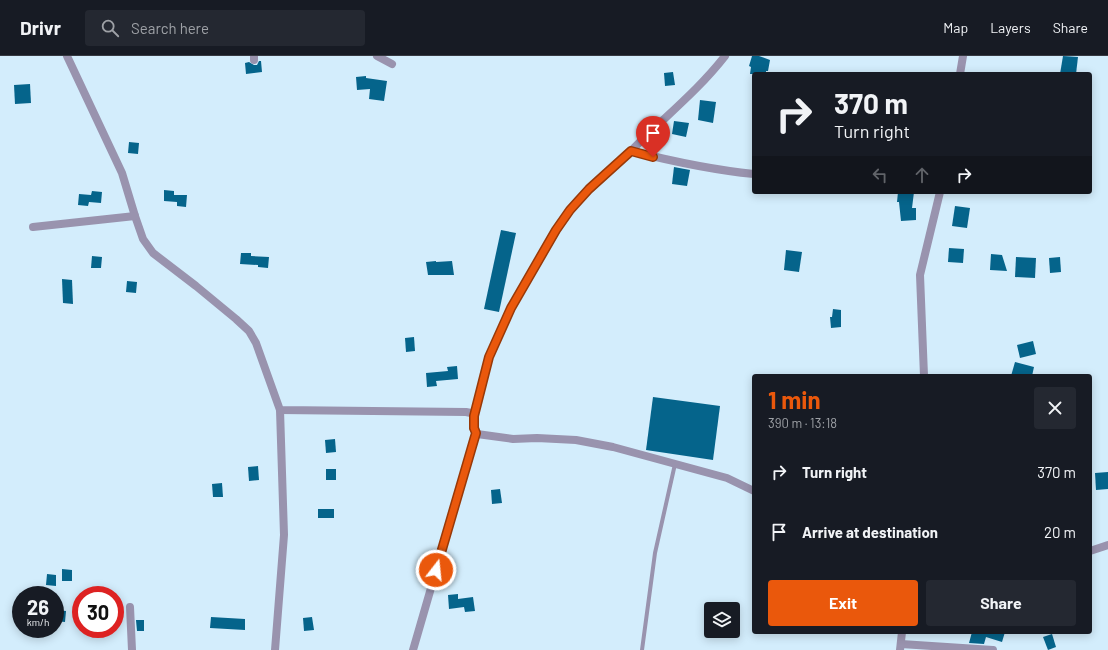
<!DOCTYPE html>
<html lang="en">
<head>
<meta charset="utf-8">
<style>
	:root { --surface:#171b24; --page:#242831; --text:#f1f3f6; --muted:#9ea1a6; --line:#363941; --accent:#ea580c }
	body { margin:0; font-family:Barlow,sans-serif; background:var(--page); color:var(--text); height:100vh; display:flex; flex-direction:column; font-size:15px; white-space:nowrap }
	* { box-sizing:border-box; margin:0 }
	p { font-size:13px; color:var(--muted) }
	.icon { flex:none; width:22px; height:22px; fill:none; stroke:currentColor; stroke-width:2; stroke-linecap:round; stroke-linejoin:round }
	.map { position:relative; flex:1; overflow:hidden }
	.details { position:absolute; left:752px; top:318px; width:340px; height:260px; display:flex; flex-direction:column; background:var(--surface); border-radius:4px; box-shadow:0 2px 10px #0003 }
	.details>* { flex:none }
	.banner { position:absolute; left:752px; top:16px; width:340px; height:122px; border-radius:4px; box-shadow:0 2px 10px #0003; background:#171b24; color:var(--text); overflow:hidden }
	.tools { position:absolute; left:704px; top:546px; display:grid; gap:8px }
	.tools a { display:grid; place-items:center; width:36px; height:36px; border-radius:4px; background:var(--surface); box-shadow:0 2px 10px #0003; font-size:20px }
	.speed { position:absolute; left:12px; top:530px; display:flex; gap:8px; font-size:20px; font-weight:700; text-align:center }
	.speed>* { display:grid; place-content:center; width:52px; height:52px; border-radius:50%; background:var(--surface); box-shadow:0 2px 10px #0003; line-height:1 }
	.speed small { font-size:10px; font-weight:400 }
	.speed .limit { border:6px solid #d22; background:#fff; color:#111 }
	.pin { position:absolute; display:grid; place-items:center; width:34px; height:34px; color:#fff; margin:-41px -17px; border-radius:50% 50% 50% 0; rotate:-45deg; box-shadow:0 0 4px #0007 }
	.pin .icon { rotate:45deg }
	.me { position:absolute; width:44px; margin:-22px; rotate:16deg; stroke-linejoin:round; filter:drop-shadow(0 0 3px #0008) }
	.turn { display:flex; align-items:center; gap:14px; height:84px; padding:0 16px; font-size:18px }
	.turn .icon { width:52px; height:52px; stroke-width:2.5 }
	.turn b { display:block; font-size:28px; line-height:34px }
	.lanes { display:flex; align-items:center; height:38px; padding:0 16px; background:#0003; justify-content:center; gap:20px; direction:ltr }
	.lanes .off { opacity:.35 }
	.round { display:grid; place-items:center; flex:none; width:42px; height:42px; border-radius:4px; background:var(--page) }
	.head { display:flex; align-items:center; justify-content:space-between; height:68px; padding:0 16px }
	h1 { font-size:24px; font-weight:700; line-height:30px; color:var(--accent) }
	.action { display:flex; gap:8px; margin-top:auto; padding:8px 16px }
	.action a { flex:1; height:46px; border-radius:4px; background:var(--accent); color:#fff; font-size:16px; font-weight:700; line-height:46px; text-align:center }
	.action a+a { background:var(--page); color:var(--text) }
	ul { padding:0; list-style:none }
	li { display:flex; align-items:center; gap:12px; height:60px; padding:0 16px }
	li div { flex:1 }
	li b { display:block; font-size:15px }
	li em { font-style:normal }
	header { display:flex; align-items:center; gap:24px; box-sizing:border-box; height:56px; padding:0 20px; background:var(--surface); border-bottom:1px solid var(--line) }
	header strong { font-size:19px }
	nav { display:flex; gap:22px; margin-inline-start:auto; font-size:14px }
	.search { width:280px; height:36px; background:var(--page); display:flex; align-items:center; gap:10px; box-sizing:border-box; padding:0 14px; border-radius:4px; color:var(--muted); font-size:15px }
	.map>svg:first-child { display:block }
	.building { fill:#05648b }
	.lines { fill:none; stroke-linecap:round; stroke-linejoin:round }
	.lane { stroke:#9993ae; stroke-width:4 }
	.street { stroke:#9993ae; stroke-width:8 }
	.route-casing { stroke:#983908; stroke-width:10 }
	.route { stroke:#ea580c; stroke-width:7 }
</style>
</head>
<body>
<header>
<strong>Drivr</strong>
<div class="search"><svg class="icon" aria-label="search" viewBox="0 0 24 24"><circle cx="10" cy="10" r="6"/><path d="M15 15l6 6"/></svg>Search here</div>
<nav><a>Map</a><a>Layers</a><a>Share</a></nav>
</header>
<div class="map">
<svg width="1108" height="594" viewBox="0 0 1108 594">
	<rect width="100%" height="100%" fill="#d3edfc"/>
	<g class="building">
		<polygon points="752,0 759,0 770,4 768,15 766,15 766,18 750,18 751,11 749,10"/>
		<polygon points="1063,0 1078,1 1076,18 1060,18"/>
		<polygon points="259,5 261,5 262,16 246,18 245,7 249,6 254,9 257,9"/>
		<polygon points="673,16 675,29 665,30 664,17"/>
		<polygon points="366,20 366,22 387,25 384,45 369,43 370,33 357,34 356,21"/>
		<polygon points="30,28 31,47 15,48 14,29"/>
		<polygon points="700,44 716,46 713,67 698,64"/>
		<polygon points="674,65 689,67 686,81 672,78"/>
		<polygon points="129,86 139,87 138,98 128,97"/>
		<polygon points="674,111 690,114 687,130 672,128"/>
		<polygon points="164,134 174,135 174,139 187,139 186,151 177,150 177,146 164,145"/>
		<polygon points="92,135 102,136 101,147 89,146 88,150 78,149 79,138 91,139"/>
		<polygon points="898,136 914,136 912,152 916,152 916,164 901,165 899,146 897,146"/>
		<polygon points="955,150 970,152 967,172 952,170"/>
		<polygon points="501,174 516,177 499,256 484,253"/>
		<polygon points="949,192 964,193 963,207 948,206"/>
		<polygon points="786,194 802,196 799,216 784,214"/>
		<polygon points="241,197 251,197 251,200 269,201 268,212 258,211 258,209 240,208"/>
		<polygon points="991,198 1002,199 1007,215 990,214"/>
		<polygon points="92,200 102,201 101,212 91,212"/>
		<polygon points="1016,201 1036,202 1035,222 1015,221"/>
		<polygon points="1060,201 1061,216 1050,217 1049,202"/>
		<polygon points="436,205 436,206 452,205 454,219 428,219 426,206"/>
		<polygon points="62,223 72,224 73,248 63,247"/>
		<polygon points="127,225 137,226 136,237 126,236"/>
		<polygon points="833,253 841,254 841,271 831,272 830,261 832,261"/>
		<polygon points="414,281 415,295 406,296 405,282"/>
		<polygon points="1033,285 1036,298 1020,302 1017,289"/>
		<polygon points="1015,306 1034,311 1032,320 1011,320"/>
		<polygon points="457,310 458,323 436,325 437,330 427,331 426,317 448,315 447,311"/>
		<polygon points="653,341 720,350 713,404 646,394"/>
		<polygon points="335,383 336,396 326,397 325,384"/>
		<polygon points="258,410 259,424 249,425 248,411"/>
		<rect x="326" y="413" width="10" height="11"/>
		<polygon points="1108,416 1108,433 1096,434 1095,417"/>
		<polygon points="222,427 223,441 213,441 212,428"/>
		<polygon points="500,433 502,447 492,448 491,434"/>
		<rect x="318" y="453" width="16" height="9"/>
		<polygon points="62,513 72,514 72,525 62,525"/>
		<polygon points="47,518 56,519 56,530 46,529"/>
		<polygon points="458,538 458,543 473,541 475,555 465,556 464,551 449,553 448,539"/>
		<polygon points="56,554 66,555 65,566 55,565"/>
		<polygon points="211,561 245,563 245,574 210,572"/>
		<polygon points="312,561 314,574 304,575 303,562"/>
		<polygon points="136,564 144,564 144,575 137,575"/>
		<polygon points="972,576 1005,576 1002,586 986,581 984,588 969,587"/>
		<polygon points="1052,578 1056,591 1048,594 1043,581"/>
	</g>
	<g class="lines">
		<polyline class="lane" points="642,594 655,497 675,408"/>
		<g class="street">
			<polyline points="67,0 122,117 135,160 143,183 153,197 196,230 236,263 249,275 256,287 280,354 466,356 471,357 474,360 473,372 476,377 477,378 513,383 537,382 576,384 613,391 727,422 754,435"/>
			<polyline points="377,0 392,8"/>
			<polyline points="254,4 254,0"/>
			<polyline points="960,18 963,0"/>
			<path d="M631,95c31,-32 66,-59 94,-95"/>
			<polyline points="33,171 135,160"/>
			<polyline points="924,320 920,219 940,136"/>
			<path d="M474,360l15,-59 22,-49 45,-77 14,-21 8,-10 53,-49c40,10 82,19 123,23"/>
			<polyline points="1090,495 1108,489"/>
			<polyline points="130,551 132,594"/>
			<polyline points="901,588 993,594"/>
			<polyline points="275,594 284,479 280,354"/>
			<polyline points="413,594 476,377"/>
			<polyline points="900,594 902,576"/>
		</g>
	</g>
	<g class="lines">
		<g class="route-casing">
			<polyline id="route" points="436,514 476,377 474,372 474,360 489,301 511,252 556,174 570,154 589,133 631,95 653,101"/>
		</g>
		<use href="#route" class="route"/>
	</g>
</svg>
<div class="tools">
<a><svg class="icon" aria-label="layers" viewBox="0 0 24 24"><path d="M12 4l9 5-9 5-9-5zM3 14l9 5 9-5"/></svg></a>
</div>
<div class="speed"><div>26<small>km/h</small></div><div class="limit">30</div></div>
<div class="pin" style="left:653px;top:101px;background:#d93025"><svg class="icon" aria-label="arrive" viewBox="0 0 24 24"><path d="M6 21V4h12l-3 4 3 4H6"/></svg></div>
<svg class="me" style="left:436px;top:514px" viewBox="-20 -20 40 40"><circle r="17" fill="#ea580c" stroke="#fff" stroke-width="3"/><path d="M0-11L8 9 0 5-8 9z" fill="#fff"/></svg>
<div class="banner">
<div class="turn"><svg class="icon" aria-label="right" viewBox="0 0 24 24"><path d="M7 20v-9h11M14 6l5 5-5 5"/></svg><div><b>370 m</b>Turn right</div></div>
<div class="lanes"><svg class="icon off" aria-label="left" viewBox="0 0 24 24"><path d="M17 20v-9H6M10 6l-5 5 5 5"/></svg><svg class="icon off" aria-label="ahead" viewBox="0 0 24 24"><path d="M12 20V5M6 11l6-6 6 6"/></svg><svg class="icon" aria-label="right" viewBox="0 0 24 24"><path d="M7 20v-9h11M14 6l5 5-5 5"/></svg></div>
</div>
<section class="details">
<div class="head"><div><h1>1 min</h1><p>390 m · 13:18</p></div><a class="round"><svg class="icon" aria-label="close" viewBox="0 0 24 24"><path d="M6 6l12 12M18 6L6 18"/></svg></a></div>
<ul>
<li><svg class="icon" aria-label="right" viewBox="0 0 24 24"><path d="M7 20v-9h11M14 6l5 5-5 5"/></svg><div><b>Turn right</b></div><em>370 m</em></li>
<li><svg class="icon" aria-label="arrive" viewBox="0 0 24 24"><path d="M6 21V4h12l-3 4 3 4H6"/></svg><div><b>Arrive at destination</b></div><em>20 m</em></li>
</ul>
<div class="action"><a>Exit</a><a>Share</a></div>
</section>
</div>
</body>
</html>
